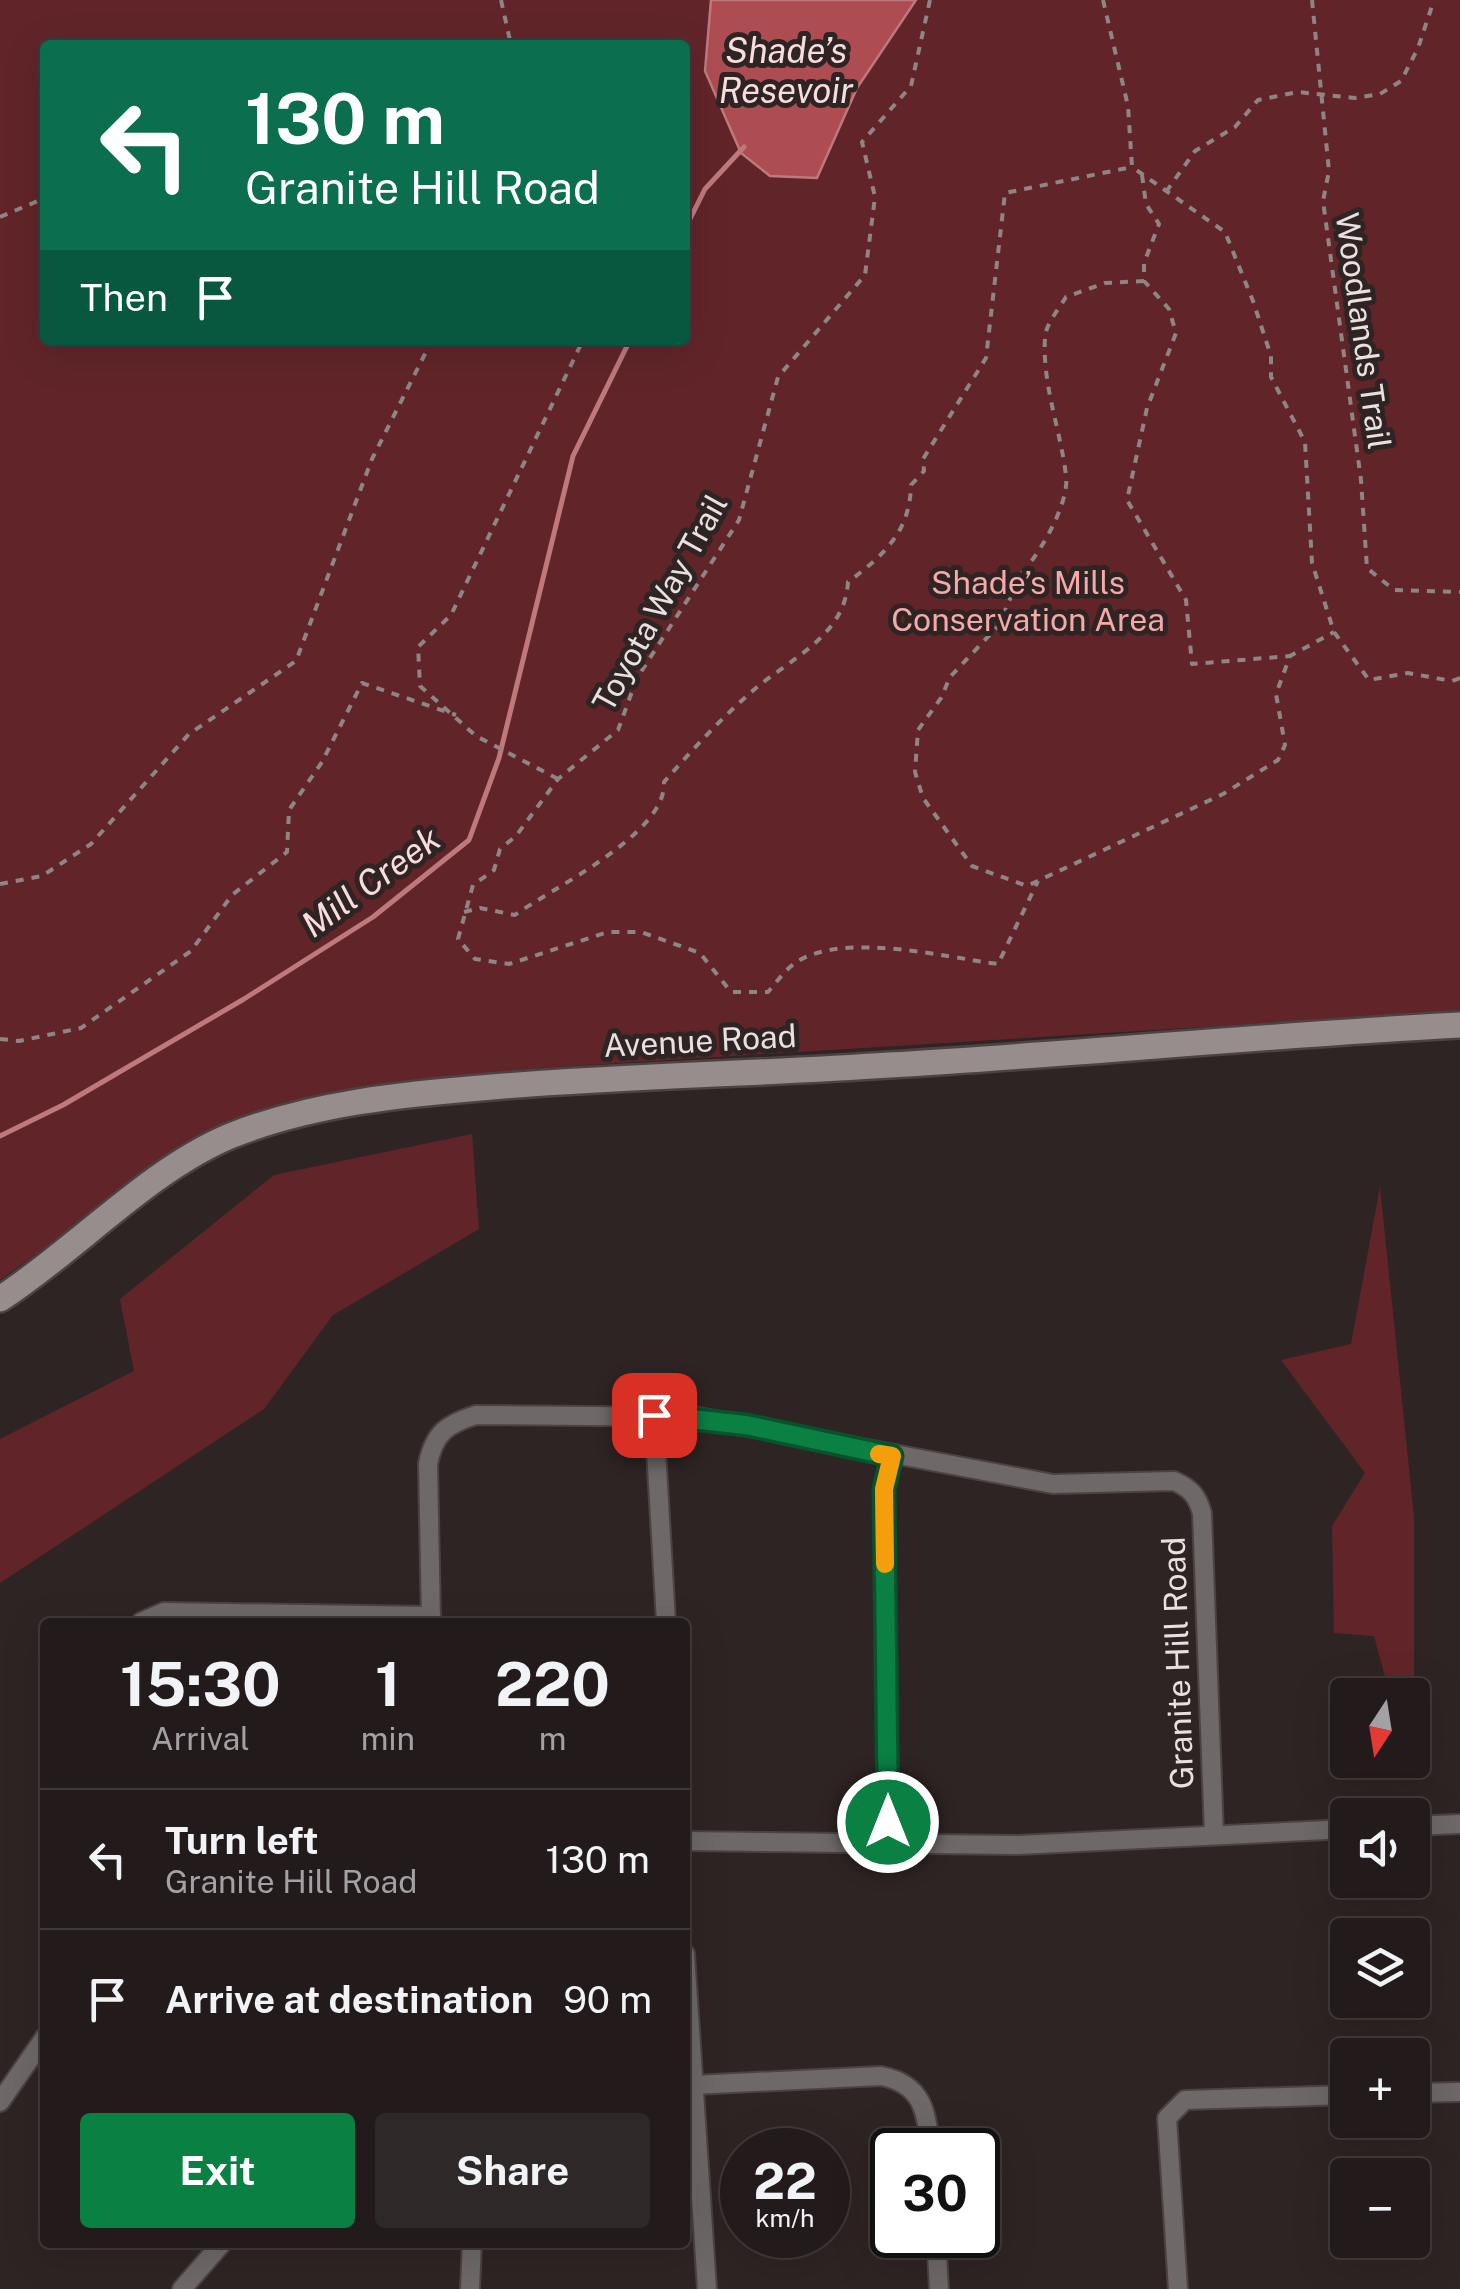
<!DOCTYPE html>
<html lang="en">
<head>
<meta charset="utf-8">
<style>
	:root { --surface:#231b1b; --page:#2f2828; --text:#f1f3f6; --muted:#a3a1a3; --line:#40393a; --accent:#0b8043 }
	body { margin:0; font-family:"Public Sans",sans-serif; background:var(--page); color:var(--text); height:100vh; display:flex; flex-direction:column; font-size:38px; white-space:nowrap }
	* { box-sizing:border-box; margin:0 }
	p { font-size:32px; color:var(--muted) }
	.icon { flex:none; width:55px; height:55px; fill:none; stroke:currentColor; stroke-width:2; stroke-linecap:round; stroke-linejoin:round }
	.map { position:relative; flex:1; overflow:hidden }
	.sheet { position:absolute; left:40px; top:1618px; width:650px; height:630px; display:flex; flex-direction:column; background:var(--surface); border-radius:10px; box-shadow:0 10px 40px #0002,0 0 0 2px var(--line) }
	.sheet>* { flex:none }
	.hud { position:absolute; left:40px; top:40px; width:650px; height:305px; border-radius:10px; box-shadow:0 10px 40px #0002,0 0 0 2px var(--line); background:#0b6e4f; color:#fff; overflow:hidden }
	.needle { width:65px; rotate:192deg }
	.buttons { position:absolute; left:1330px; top:1678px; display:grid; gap:20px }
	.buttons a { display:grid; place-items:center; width:100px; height:100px; border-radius:10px; background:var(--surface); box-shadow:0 10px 40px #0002,0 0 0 2px var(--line); font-size:50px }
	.speed { position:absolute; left:720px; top:2128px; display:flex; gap:20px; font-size:50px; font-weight:700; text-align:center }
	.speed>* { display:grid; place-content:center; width:130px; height:130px; border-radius:50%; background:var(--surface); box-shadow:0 10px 40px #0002,0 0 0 2px var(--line); line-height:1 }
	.speed small { font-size:25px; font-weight:400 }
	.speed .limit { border:5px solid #111; border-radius:15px; background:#fff; color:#111 }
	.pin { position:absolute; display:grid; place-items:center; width:85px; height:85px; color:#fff; margin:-42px; border-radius:20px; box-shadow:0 5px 15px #0006 }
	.me { position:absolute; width:110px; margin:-55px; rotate:0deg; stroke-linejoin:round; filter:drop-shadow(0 0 8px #0008) }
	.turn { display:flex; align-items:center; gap:35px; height:210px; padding:0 40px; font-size:45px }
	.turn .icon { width:130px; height:130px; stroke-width:2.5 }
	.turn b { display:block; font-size:70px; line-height:85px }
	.then { display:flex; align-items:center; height:95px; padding:0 40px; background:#0003; gap:20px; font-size:38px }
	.eta { display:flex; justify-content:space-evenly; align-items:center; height:170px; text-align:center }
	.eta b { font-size:60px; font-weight:700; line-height:70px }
	.cta { display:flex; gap:20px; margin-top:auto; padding:20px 40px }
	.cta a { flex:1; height:115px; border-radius:10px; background:var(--accent); color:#fff; font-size:40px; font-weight:700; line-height:115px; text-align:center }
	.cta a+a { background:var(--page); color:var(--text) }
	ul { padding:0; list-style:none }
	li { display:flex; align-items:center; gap:30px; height:140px; padding:0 40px; border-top:2px solid var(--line) }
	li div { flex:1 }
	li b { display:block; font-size:38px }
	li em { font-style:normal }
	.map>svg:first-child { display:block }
	.green { fill:#612529; fill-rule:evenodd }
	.water { fill:#ad4d52; stroke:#bf797d; stroke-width:2.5 }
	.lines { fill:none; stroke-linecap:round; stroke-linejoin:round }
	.stream { stroke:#bf797d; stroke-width:5 }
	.street-casing { stroke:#4d4242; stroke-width:22 }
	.secondary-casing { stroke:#4d4242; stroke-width:30 }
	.path { stroke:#8f8585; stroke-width:4; stroke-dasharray:8 8; stroke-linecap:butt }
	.street { stroke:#6e6868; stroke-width:18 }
	.secondary { stroke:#978d8d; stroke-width:25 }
	.route-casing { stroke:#07532c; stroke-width:25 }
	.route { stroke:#0b8043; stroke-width:18 }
	.slow { stroke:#f59e0b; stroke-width:18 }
	.labels { text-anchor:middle; stroke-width:10; stroke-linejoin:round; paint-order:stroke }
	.street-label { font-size:32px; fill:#e9e1e1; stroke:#2f2424 }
	.park-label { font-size:32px; fill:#f7a8a8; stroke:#2f2424 }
	.water-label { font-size:35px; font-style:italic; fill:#f9dddc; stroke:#2f2424 }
</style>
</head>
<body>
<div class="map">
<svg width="1460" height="2289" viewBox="0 0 1460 2289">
	<rect width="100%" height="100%" fill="#2f2424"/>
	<g class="green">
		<path d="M0,0h1460v1011l-920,57 -223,33 -76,16 -37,18 -204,145zM45,45h640v295h-640z"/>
		<polygon points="472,1134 479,1229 333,1315 264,1409 0,1583 0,1439 134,1371 120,1299 274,1175"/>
		<polygon points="1380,1187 1414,1517 1414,1685 1387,1684 1374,1636 1334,1633 1332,1526 1365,1473 1281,1360 1351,1344"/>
	</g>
	<polygon class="water" points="711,0 916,0 857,88 817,178 770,176 741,153 705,71"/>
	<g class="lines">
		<g class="stream">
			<polyline points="685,229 705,189 744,147"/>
			<polyline points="0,1136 63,1105 244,999 373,917 469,840 499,758 573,456 630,340"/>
		</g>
		<g class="street-casing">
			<g id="street">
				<polyline points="654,1415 666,1622"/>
				<polyline points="141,1622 164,1612 431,1616"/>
				<path d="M431,1622l-3,-158c6,-31 19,-40 48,-49l222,2 355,67 121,-3c16,7 23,14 28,32l12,322"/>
				<polyline points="1412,1826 1460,1824"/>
				<polyline points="685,1841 1018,1845 1348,1829"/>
				<polyline points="888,1844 884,1489 892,1456"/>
				<polyline points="685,1954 707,2289"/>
				<path d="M693,2085l188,-9c42,8 46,36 49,74"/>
				<polyline points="1412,2093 1460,2092"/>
				<polyline points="0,2102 45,2037"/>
				<polyline points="936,2235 939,2289"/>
				<polyline points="182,2289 223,2242"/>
				<polyline points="470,2289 472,2242"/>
				<polyline points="1178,2289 1167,2118 1185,2100 1348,2095"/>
			</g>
		</g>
		<g class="secondary-casing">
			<path id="secondary" d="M0,1299c76,-49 147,-128 230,-163 82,-33 175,-42 262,-49 132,-11 264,-13 397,-22 190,-11 380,-30 571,-40"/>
		</g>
		<g class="path">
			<polyline points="501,0 511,45"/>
			<path d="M930,0l-19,86 -49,56 13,55 -10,78 -87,102 -39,143 -102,158 -19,52 -60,49 -42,57 -16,13 -6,21 -21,15 -15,54 17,20 34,5 99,-32h33l59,21 31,39h37c8,-9 17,-22 27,-29 47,-32 149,-6 203,1l40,-83"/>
			<polyline points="1103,0 1128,106 1132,167 1225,232 1253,301 1271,356 1271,377 1305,442 1312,563 1334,632 1369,680 1408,673 1452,681 1460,678"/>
			<polyline points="1312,0 1329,171 1323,201 1361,480 1367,568 1394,590 1460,592"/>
			<polyline points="1142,175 1146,204 1159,224 1144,263 1144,281 1169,309 1176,333 1147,408 1127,500 1186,600 1192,664 1290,656"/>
			<polyline points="1166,192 1195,151 1235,127 1258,100 1298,92 1355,98 1380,94 1401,81 1418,48 1434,0"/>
			<polyline points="0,217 45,198"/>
			<path d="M1144,281l-39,2 -39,14c-7,12 -21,28 -21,41 -3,47 16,93 21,138 4,30 -33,90 -55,108l-1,15 -11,26 -49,52 -9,21 -23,32 -3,42 8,26 49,68 55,20 196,-92 55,-34 7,-15 -9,-51 14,-38 44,-24"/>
			<polyline points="558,779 476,736 420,686 418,647 451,615 583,340"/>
			<polyline points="0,884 42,876 91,844 189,734 296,661 372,459 432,340"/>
			<path d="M464,912l16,-4 35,7c37,-27 152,-81 149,-133 28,-32 59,-66 92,-94 36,-30 89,-53 92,-106 36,-27 62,-50 63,-97l13,-14 -1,-12 63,-101 19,-165 127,-26"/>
			<polyline points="0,1039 19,1041 81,1028 191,951 232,895 287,852 289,810 322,762 362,683 456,715"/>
		</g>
		<use href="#street" class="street"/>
		<use href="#secondary" class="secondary"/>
	</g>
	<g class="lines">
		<g class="route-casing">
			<polyline id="route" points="654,1415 746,1425 892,1456 884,1489 888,1822"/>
		</g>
		<use href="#route" class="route"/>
		<polyline class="slow" points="879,1454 892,1456 884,1489 885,1564"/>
	</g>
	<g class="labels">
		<g class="street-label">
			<text transform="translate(1363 331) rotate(82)" y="11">Woodlands Trail</text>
			<text transform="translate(660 603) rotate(-61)" y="11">Toyota Way Trail</text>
			<text transform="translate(700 1041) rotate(-3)" y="11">Avenue Road</text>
			<text transform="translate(1178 1663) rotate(-92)" y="11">Granite Hill Road</text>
		</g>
		<g class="park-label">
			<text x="1028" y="594">Shade’s Mills<tspan x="1028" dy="37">Conservation Area</tspan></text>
		</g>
		<g class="water-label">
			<text x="786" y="63">Shade’s<tspan x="786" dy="40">Resevoir</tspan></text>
			<text transform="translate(371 882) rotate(-36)" y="12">Mill Creek</text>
		</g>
	</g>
</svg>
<div class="buttons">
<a><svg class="needle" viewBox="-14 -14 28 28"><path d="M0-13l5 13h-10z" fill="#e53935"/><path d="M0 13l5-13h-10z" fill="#a3a1a3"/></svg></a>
<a><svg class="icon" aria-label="sound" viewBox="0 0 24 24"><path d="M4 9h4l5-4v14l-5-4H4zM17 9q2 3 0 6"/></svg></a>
<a><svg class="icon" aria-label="layers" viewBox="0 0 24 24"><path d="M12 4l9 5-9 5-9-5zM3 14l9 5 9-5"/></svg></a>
<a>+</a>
<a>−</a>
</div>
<div class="speed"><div>22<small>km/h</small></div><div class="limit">30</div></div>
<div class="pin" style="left:654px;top:1415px;background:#d93025"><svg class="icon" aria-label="arrive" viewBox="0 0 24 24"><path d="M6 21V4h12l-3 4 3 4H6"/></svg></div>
<svg class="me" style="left:888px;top:1822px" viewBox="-20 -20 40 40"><circle r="17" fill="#0b8043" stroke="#fff" stroke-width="3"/><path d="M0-11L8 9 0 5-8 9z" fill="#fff"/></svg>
<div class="hud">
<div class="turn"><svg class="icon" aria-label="left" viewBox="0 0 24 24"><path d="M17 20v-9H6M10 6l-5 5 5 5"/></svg><div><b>130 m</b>Granite Hill Road</div></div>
<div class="then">Then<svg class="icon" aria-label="arrive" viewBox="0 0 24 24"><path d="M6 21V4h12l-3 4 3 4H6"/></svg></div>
</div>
<section class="sheet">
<div class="eta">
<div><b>15:30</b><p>Arrival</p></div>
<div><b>1</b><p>min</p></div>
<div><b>220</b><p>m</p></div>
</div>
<ul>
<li><svg class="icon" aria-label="left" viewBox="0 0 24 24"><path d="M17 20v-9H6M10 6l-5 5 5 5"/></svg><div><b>Turn left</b><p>Granite Hill Road</p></div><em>130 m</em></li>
<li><svg class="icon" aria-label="arrive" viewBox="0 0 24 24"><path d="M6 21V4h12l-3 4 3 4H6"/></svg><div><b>Arrive at destination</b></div><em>90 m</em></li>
</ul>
<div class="cta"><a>Exit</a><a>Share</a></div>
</section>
</div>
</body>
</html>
